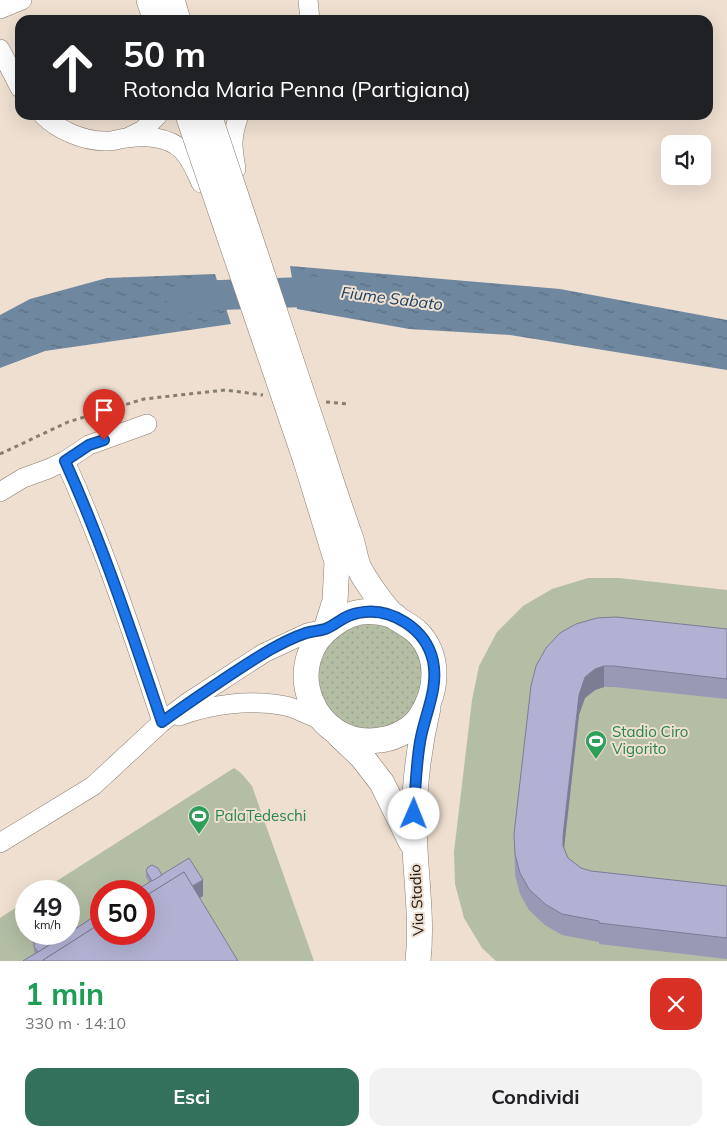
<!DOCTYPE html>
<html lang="it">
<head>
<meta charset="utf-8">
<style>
	:root { --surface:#fff; --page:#f2f2f2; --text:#202124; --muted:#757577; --accent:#34715c }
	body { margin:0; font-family:Mulish,sans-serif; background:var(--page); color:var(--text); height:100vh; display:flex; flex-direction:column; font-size:19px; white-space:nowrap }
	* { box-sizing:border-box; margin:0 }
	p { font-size:16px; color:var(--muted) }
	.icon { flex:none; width:28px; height:28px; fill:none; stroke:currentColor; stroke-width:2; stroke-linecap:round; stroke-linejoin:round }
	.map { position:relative; height:961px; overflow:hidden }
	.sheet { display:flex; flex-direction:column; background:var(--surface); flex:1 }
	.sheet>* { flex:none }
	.banner { position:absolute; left:15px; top:15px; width:698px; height:105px; border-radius:15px; box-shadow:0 5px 20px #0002; background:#202124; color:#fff; overflow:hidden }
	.controls { position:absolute; left:661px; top:135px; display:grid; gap:10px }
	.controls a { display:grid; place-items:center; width:50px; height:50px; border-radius:10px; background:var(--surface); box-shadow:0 5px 20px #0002; font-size:25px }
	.speed { position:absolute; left:15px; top:880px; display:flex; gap:10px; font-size:25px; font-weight:700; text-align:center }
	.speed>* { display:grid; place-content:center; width:65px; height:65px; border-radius:50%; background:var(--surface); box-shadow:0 5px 20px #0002; line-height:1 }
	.speed small { font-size:12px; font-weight:400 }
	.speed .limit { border:8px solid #d22; background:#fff; color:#111 }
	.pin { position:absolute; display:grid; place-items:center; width:42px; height:42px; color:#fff; margin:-51px -21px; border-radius:50% 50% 50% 0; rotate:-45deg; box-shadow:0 0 5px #0007 }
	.pin .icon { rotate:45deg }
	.me { position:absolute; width:55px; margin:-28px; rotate:1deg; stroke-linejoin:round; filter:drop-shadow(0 0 4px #0008) }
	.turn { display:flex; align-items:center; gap:18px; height:105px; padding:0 25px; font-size:22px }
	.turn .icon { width:65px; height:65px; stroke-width:2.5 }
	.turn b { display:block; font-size:35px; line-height:42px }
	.round { display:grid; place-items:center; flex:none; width:52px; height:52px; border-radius:15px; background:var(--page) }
	.head { display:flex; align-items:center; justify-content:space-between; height:85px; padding:0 25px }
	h1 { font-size:30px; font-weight:700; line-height:38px; color:#1e9e55 }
	.cta { display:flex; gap:10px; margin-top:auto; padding:10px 25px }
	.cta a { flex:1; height:58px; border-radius:15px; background:var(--accent); color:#fff; font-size:20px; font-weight:700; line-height:58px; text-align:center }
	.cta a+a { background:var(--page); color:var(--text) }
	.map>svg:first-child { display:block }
	.grass { fill:url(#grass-dots) }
	.green { fill:#b3bea5; fill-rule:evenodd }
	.water { fill:url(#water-ripples) }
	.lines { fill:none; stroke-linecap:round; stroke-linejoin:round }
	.river { stroke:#6f88a0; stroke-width:30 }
	.minor-casing { stroke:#897c6e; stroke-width:20 }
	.major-casing { stroke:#897c6e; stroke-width:26 }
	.path { stroke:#877d73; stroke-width:3; stroke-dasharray:4 4; stroke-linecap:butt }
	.minor { stroke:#fff; stroke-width:19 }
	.major { stroke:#fff; stroke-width:25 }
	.major-bridge-casing { stroke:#897c6e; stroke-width:26; stroke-linecap:butt }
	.major-bridge { stroke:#fff; stroke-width:25 }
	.wall { fill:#9899b5 }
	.shaded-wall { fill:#7c7d94 }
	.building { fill:#b1b2d3; stroke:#7c7d94 }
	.route-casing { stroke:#114b97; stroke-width:12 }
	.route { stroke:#1a73e8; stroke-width:9 }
	.labels { text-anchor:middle; stroke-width:4; stroke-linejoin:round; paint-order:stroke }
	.leisure-label { font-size:15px; fill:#27864d; stroke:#eedfd0; text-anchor:start }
	.street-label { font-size:15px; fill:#1c1712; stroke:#eedfd0 }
	.water-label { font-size:16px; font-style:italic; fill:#174064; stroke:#eedfd0 }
</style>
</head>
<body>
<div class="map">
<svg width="727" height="961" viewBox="0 0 727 961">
	<defs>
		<pattern id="grass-dots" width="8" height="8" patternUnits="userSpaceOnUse" patternTransform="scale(1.25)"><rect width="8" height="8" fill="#b3bea5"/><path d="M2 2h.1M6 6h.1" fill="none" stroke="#99a38d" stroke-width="1.8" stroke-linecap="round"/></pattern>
		<pattern id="water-ripples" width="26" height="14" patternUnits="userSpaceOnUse" patternTransform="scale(1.25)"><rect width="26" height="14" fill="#6f88a0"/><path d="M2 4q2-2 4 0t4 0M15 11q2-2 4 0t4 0" fill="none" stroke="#5a6e81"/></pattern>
	</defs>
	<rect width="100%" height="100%" fill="#eedfd0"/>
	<circle class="grass" cx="370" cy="676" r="53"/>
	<g class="green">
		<polygon points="588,578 619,578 727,590 727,961 496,961 482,948 464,918 455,884 454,852 472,700 479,666 497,632 523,606 552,589"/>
		<path d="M234,768l7,5 11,13 62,175h-314v-43l26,-17v33h43v-43h-28zM101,891h43v43h-43z"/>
	</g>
	<g class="water">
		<polygon points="290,266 560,289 727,320 727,370 510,335 409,329 297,309"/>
		<polygon points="215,274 231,324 45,351 0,368 0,315 30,299 107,278"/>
	</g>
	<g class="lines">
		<polyline class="river" points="182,299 193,296 335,291"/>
		<g class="minor-casing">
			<g id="minor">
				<polyline points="308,0 310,20"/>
				<polyline points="0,9 22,0"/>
				<polyline points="0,49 20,88"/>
				<path d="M43,115c15,15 40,26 62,26 7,1 15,-3 23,-3 17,-3 41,-1 54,12 9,9 14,22 19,33"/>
				<polyline points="129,137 143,130 158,115"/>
				<path d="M236,169c-4,-23 -5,-31 3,-54"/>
				<path d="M65,461c38,84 68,173 97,261"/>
				<polyline points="0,492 23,478 48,469 65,461 89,445 147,424"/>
				<path d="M179,716c33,-12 72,-17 107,-10 12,3 24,10 36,14"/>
				<polyline points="0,843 93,786 162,722 187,703 264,653 307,633 326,629"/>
			</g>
		</g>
		<g class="major-casing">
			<g id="major">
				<polyline points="149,0 156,20"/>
				<polyline points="172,0 178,20"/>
				<path d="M323,456c9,28 18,55 28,83 3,9 4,20 8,29 6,12 26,41 36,49 7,5 15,9 22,15 23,23 21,58 4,84 -8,13 -25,22 -41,24 -67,11 -102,-78 -46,-116 12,-9 27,-14 42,-12 7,0 13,3 19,4"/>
				<polyline points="306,461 337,562 335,601 326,629"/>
				<polyline points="339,735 362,757 382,783 411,842"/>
				<path d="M418,961c4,-38 -1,-74 -3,-112 -3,-48 2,-94 13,-141"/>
			</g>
		</g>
		<g class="path">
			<polyline points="326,402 348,404"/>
			<polyline points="0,454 68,422 144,399 225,390 263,395"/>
		</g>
		<use href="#minor" class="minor"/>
		<use href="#major" class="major"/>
		<g class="major-bridge-casing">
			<g id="major-bridge">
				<polyline points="188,115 306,461"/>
				<polyline points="209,115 323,456"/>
			</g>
		</g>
		<use href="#major-bridge" class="major-bridge"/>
	</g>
	<g class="wall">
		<polygon points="727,629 727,699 614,687 604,687 595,690 585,698 579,715 564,848 568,858 581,868 591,871 727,886 727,959 599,944 599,942 562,935 545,925 529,910 520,894 515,875 514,834 531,686"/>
		<polygon points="146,871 162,875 203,896 199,898 238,961 23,961 35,953 34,952 34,940 49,945 149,882 146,877"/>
	</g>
	<g class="shaded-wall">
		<polygon points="604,666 604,687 595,690 585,698 579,715 563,857 563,836 579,695 585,677 595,669"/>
		<polygon points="203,880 203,896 190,904 190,888"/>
	</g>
	<g class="building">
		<polygon points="616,617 727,629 727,679 614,666 604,666 595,669 585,677 579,695 563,836 563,846 568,858 581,868 591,871 727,886 727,938 599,923 599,921 562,914 545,904 529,889 520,873 515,854 514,834 531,686 536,666 546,648 560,633 576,624 597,618"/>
		<polygon points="189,858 203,880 192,886 184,872 144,897 144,891 135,891"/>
		<polygon points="152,865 158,868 162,875 152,881 146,871 148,867"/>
		<polygon points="184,872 238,961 44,961 43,960 101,923 101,934 144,934 144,897"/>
		<polygon points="101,912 101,923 43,960 43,961 23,961 67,934 69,934 69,933"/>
		<polygon points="42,936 45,938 49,945 38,952 34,947 34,940"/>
	</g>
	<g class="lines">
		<g class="route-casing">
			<path id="route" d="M104,440l-15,5 -24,16c38,84 67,173 97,261 23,-17 47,-33 71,-49 23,-15 47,-31 73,-40 6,-2 13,-2 19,-4 11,-4 19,-14 33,-16 33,-7 68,16 75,48 6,28 -9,55 -13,81 -4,24 -5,48 -6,72"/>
		</g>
		<use href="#route" class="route"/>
	</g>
	<defs>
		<g id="stadium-pin" transform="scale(1.125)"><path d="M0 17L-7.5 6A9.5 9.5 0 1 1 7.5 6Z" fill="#2e9e5b" stroke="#eedfd0"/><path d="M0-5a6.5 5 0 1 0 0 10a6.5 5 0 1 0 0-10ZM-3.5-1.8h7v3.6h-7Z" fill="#fff"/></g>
	</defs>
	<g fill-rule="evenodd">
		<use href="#stadium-pin" x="596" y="741"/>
		<use href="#stadium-pin" x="199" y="816"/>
	</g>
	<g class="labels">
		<g class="leisure-label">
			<text x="612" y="737">Stadio Ciro<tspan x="612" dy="17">Vigorito</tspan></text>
			<text x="215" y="821">PalaTedeschi</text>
		</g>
		<g class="street-label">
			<text transform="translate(417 900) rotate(-93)" y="5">Via Stadio</text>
		</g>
		<g class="water-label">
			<text transform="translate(392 298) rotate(7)" y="6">Fiume Sabato</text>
		</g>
	</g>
</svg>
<div class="controls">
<a><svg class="icon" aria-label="sound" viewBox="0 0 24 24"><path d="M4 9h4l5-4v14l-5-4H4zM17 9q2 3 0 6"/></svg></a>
</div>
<div class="speed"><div>49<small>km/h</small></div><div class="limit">50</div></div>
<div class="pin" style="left:104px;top:440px;background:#d93025"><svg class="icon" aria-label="arrive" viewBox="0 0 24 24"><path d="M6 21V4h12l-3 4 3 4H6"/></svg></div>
<svg class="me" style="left:414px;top:814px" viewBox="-20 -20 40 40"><circle r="19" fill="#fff"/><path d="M0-13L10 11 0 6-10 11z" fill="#1a73e8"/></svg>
<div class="banner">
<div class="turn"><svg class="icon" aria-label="ahead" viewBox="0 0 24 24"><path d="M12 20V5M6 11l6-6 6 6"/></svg><div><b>50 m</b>Rotonda Maria Penna (Partigiana)</div></div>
</div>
</div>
<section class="sheet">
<div class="head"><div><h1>1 min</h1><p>330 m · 14:10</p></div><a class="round" style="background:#d93025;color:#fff"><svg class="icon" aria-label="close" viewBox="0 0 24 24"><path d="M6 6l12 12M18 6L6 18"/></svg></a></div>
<div class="cta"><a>Esci</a><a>Condividi</a></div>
</section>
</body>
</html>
